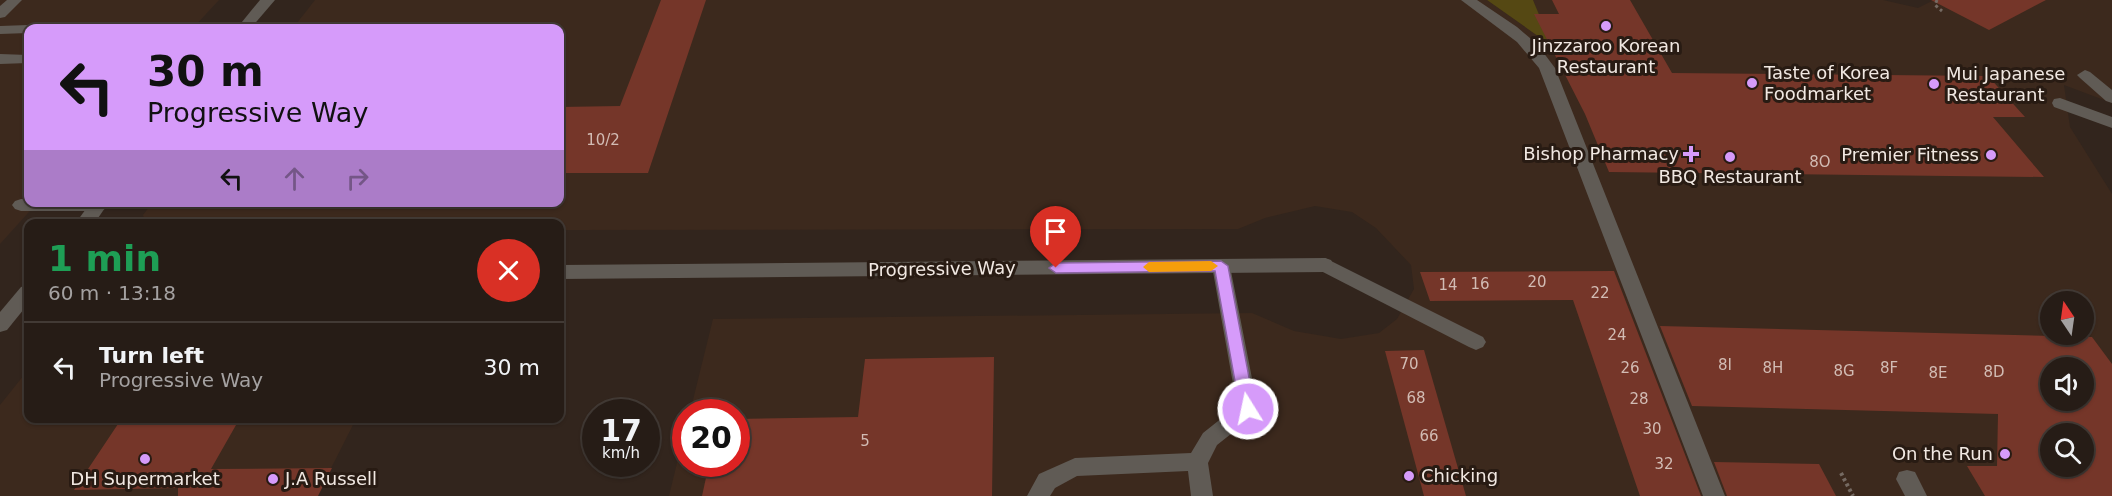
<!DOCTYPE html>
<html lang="en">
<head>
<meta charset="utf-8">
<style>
	:root { --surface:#261c16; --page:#322923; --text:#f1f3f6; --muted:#a4a1a1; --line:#423a35 }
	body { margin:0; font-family:"DejaVu Sans",sans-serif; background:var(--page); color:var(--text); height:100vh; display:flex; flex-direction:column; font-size:22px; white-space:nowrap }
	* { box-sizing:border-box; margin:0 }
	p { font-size:20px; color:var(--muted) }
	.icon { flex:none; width:33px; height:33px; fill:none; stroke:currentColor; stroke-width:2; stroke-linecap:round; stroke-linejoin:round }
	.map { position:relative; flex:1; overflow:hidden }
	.panel { position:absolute; left:24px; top:219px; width:540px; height:204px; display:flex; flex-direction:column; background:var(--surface); border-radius:12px; box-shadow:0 2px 4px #0004,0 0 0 2px var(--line) }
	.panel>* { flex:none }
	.hud { position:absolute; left:24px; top:24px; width:540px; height:183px; border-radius:12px; box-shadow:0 2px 4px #0004,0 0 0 2px var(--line); background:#d69bfa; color:#111; overflow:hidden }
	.needle { width:39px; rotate:347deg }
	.fabs { position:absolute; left:2040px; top:291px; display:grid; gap:12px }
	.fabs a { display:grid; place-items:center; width:54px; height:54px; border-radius:50%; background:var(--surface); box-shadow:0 2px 4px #0004,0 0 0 2px var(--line); font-size:30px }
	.speed { position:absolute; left:582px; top:399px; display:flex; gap:12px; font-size:30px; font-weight:700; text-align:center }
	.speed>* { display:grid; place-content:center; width:78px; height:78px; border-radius:50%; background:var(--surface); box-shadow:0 2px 4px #0004,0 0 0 2px var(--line); line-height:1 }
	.speed small { font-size:15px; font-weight:400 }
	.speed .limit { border:9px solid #d22; background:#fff; color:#111 }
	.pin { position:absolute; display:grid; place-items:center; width:51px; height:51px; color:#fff; margin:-62px -26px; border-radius:50% 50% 50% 0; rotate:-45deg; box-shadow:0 0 6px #0007 }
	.pin .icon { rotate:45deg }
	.me { position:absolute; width:66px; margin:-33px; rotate:350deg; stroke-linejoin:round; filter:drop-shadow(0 0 4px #0008) }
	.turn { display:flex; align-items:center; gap:21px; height:126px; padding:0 24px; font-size:27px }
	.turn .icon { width:78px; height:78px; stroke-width:2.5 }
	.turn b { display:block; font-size:42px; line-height:51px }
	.lanes { display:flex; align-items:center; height:57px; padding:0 24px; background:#0003; justify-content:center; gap:30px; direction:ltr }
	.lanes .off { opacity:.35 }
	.round { display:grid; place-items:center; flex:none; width:63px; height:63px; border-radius:32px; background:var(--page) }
	.summary { display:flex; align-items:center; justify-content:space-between; height:102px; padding:0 24px }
	h1 { font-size:36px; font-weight:700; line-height:45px; color:#1e9e55 }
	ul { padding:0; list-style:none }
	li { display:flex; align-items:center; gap:18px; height:90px; padding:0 24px; border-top:2px solid var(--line) }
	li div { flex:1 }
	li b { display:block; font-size:22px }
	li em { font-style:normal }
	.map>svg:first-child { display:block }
	.built { fill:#3c291d; fill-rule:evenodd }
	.green { fill:#554813 }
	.building { fill:#753629; fill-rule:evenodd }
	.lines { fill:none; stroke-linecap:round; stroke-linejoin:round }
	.path-far1 { stroke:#756a62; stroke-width:3; stroke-dasharray:3 3; stroke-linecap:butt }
	.path { stroke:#756a62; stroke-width:4; stroke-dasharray:3 3; stroke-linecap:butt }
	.lane { fill:#605b55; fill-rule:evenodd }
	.street { fill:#605b55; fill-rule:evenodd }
	.route { fill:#d69bfa; stroke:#8b65a2; stroke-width:1.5 }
	.slow { fill:#f59e0b }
	.poi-dot { fill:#d69bfa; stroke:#281b13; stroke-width:2 }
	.labels { text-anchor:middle; stroke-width:6; stroke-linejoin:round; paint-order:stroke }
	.number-label { font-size:15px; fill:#d2bcb4 }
	.poi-label { font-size:18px; fill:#f1e8e2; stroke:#281b13; text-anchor:start }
	.street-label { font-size:18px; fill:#f1e8e2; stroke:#281b13 }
</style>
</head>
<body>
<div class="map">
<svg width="2112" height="496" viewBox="0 0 2112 496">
	<rect width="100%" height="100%" fill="#32251d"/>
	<g class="built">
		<polygon points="0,0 219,0 193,28 28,28 28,202 37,203 0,244"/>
		<path d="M315,0h1172l64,45 -18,-45h350l35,8 16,-8h178v103l-48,-18 6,42 42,67v302h-1443l16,-66 1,34h50v-52h-46l23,-93 539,-6 42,18 47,8 38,-6 18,-14 17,-30 -3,-24 -35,-37 -24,-16 -37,-6 -50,12 -27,11 -678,1v-6h-414l-3,-9 10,-13h407v-174h-267zM2050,302h34v32h-34zM2050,368h34v32h-34zM2050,434h34v32h-34z"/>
		<polygon points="28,370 28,418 356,419 317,496 0,496 0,405"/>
	</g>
	<polygon class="green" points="1487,0 1533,0 1552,46"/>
	<g class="building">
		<polygon points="661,0 706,0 648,173 560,173 560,107 620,106"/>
		<polygon points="1552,0 1630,0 1672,73 1988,76 2025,117 1993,117 2044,177 1609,172 1585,114 1534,14 1559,14"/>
		<polygon points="1931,0 2046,0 1989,30"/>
		<polygon points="1614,271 1701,496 1640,496 1573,300 1430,301 1420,272"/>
		<path d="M1660,326l432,11 20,27v132h-127l-18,-30h30l1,-52 -306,-8zM2050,368h34v32h-34zM2050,434h34v32h-34z"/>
		<polygon points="1424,350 1466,496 1424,496 1385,351"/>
		<polygon points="994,357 992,496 702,496 709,464 736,464 736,419 858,417 865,359"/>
		<polygon points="122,418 240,418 211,469 332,468 318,496 178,496 178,488 74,490"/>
		<polygon points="1714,462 1819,464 1836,496 1727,496"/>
	</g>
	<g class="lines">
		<polyline class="path-far1" points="1937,0 1935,5 1942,11"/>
		<polyline class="path" points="1841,473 1853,496"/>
		<g class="lane">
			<polygon points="7,0 22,0 5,17 0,18 0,6"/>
			<polygon points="1461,0 1477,0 1517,27 1537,44 1555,68 1725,496 1703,496 1539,68 1517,42"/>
			<polygon points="49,24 100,24 107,28 42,28"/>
			<polygon points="28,25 35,28 28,28 28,33 0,34 0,26"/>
			<polygon points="0,54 28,55 28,63 0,64"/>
			<polygon points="2085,70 2090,72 2112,90 2112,103 2106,101 2080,78 2077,75"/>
			<polygon points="2060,98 2112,117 2112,128 2054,107 2052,103 2054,99"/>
			<polygon points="21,199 28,199 28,202 106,202 108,205 105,209 99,211 21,211 15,209 12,205 15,201"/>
			<polygon points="1325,258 1483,337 1486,342 1483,347 1476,350 1469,347 1319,270 1316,265 1319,260"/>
			<polygon points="1221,259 1227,261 1230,266 1258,409 1255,415 1217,445 1208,463 1213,496 1191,496 1188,471 1077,476 1055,488 1050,496 1027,496 1039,474 1075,458 1191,453 1203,433 1237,406 1212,266 1215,261"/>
			<polygon points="1907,470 1915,472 1927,496 1905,496 1896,479 1899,472"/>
		</g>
		<g class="street">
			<polygon points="260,0 275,0 251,28 237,28"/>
			<polygon points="91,202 109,202 94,224 75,224"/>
			<polygon points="1325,258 1331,260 1334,265 1331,270 1325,272 560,279 560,265"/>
			<polygon points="28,285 28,304 7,330 0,332 0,312 21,287"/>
		</g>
	</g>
	<polygon class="route" points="1221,261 1228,266 1255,409 1253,414 1248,416 1242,414 1240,409 1215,271 1056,273 1049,268 1056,263"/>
	<polygon class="slow" points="1211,261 1218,266 1211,271 1149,272 1143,267 1149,262"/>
	<g class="poi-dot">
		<circle cx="1606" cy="26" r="6"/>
		<circle cx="1752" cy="83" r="6"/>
		<circle cx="1934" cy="84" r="6"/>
		<path d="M1688 145h6v6h6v6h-6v6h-6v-6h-6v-6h6z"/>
		<circle cx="1991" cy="155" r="6"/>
		<circle cx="1730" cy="157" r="6"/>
		<circle cx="2005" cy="454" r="6"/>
		<circle cx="145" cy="459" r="6"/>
		<circle cx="1409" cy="476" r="6"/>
		<circle cx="273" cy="479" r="6"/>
	</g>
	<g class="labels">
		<g class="number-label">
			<text x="603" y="145">10/2</text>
			<text x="1820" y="167">8O</text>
			<text x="1537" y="287">20</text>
			<text x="1480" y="289">16</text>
			<text x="1448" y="290">14</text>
			<text x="1600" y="298">22</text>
			<text x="1617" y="340">24</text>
			<text x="1409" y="369">70</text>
			<text x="1725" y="370">8I</text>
			<text x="1630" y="373">26</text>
			<text x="1773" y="373">8H</text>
			<text x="1889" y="373">8F</text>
			<text x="1844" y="376">8G</text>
			<text x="1994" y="377">8D</text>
			<text x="1938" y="378">8E</text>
			<text x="1416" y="403">68</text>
			<text x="1639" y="404">28</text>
			<text x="1652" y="434">30</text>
			<text x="1429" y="441">66</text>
			<text x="865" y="446">5</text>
			<text x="1664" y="469">32</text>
		</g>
		<g class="poi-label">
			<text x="1606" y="52" text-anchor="middle">Jinzzaroo Korean<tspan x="1606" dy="21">Restaurant</tspan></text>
			<text x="1764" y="79">Taste of Korea<tspan x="1764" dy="21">Foodmarket</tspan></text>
			<text x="1946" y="80">Mui Japanese<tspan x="1946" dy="21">Restaurant</tspan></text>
			<text x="1679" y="160" text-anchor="end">Bishop Pharmacy</text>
			<text x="1979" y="161" text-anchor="end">Premier Fitness</text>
			<text x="1730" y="183" text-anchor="middle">BBQ Restaurant</text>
			<text x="1993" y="460" text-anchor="end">On the Run</text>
			<text x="1421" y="482">Chicking</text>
			<text x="145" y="485" text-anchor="middle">DH Supermarket</text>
			<text x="285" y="485">J.A Russell</text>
		</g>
		<g class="street-label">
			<text transform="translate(942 269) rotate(-1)" y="6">Progressive Way</text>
		</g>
	</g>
</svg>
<div class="fabs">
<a><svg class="needle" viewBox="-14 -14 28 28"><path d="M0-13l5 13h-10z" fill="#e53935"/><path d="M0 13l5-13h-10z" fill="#a4a1a1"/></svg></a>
<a><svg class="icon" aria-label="sound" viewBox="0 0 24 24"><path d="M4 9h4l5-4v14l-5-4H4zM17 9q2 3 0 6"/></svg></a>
<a><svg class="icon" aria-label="search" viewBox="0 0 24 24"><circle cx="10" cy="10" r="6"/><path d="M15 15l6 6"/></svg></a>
</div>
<div class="speed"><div>17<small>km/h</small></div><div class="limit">20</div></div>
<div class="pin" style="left:1056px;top:268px;background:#d93025"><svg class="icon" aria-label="arrive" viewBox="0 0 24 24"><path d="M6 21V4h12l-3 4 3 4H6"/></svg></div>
<svg class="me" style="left:1248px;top:409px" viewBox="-20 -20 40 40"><circle r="17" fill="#d69bfa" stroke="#fff" stroke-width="3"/><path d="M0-11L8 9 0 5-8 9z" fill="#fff"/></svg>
<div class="hud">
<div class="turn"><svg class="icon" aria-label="left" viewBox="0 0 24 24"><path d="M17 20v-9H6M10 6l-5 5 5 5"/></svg><div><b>30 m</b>Progressive Way</div></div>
<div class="lanes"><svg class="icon" aria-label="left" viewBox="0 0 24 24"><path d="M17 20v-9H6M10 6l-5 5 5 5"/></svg><svg class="icon off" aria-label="ahead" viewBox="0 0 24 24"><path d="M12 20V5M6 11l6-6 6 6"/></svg><svg class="icon off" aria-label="right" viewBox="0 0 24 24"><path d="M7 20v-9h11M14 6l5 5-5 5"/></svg></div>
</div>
<section class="panel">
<div class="summary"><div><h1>1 min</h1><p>60 m · 13:18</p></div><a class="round" style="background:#d93025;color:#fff"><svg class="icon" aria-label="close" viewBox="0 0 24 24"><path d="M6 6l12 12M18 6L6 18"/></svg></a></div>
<ul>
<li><svg class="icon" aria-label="left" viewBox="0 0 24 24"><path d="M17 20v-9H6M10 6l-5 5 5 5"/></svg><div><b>Turn left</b><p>Progressive Way</p></div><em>30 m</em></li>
</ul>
</section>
</div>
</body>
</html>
